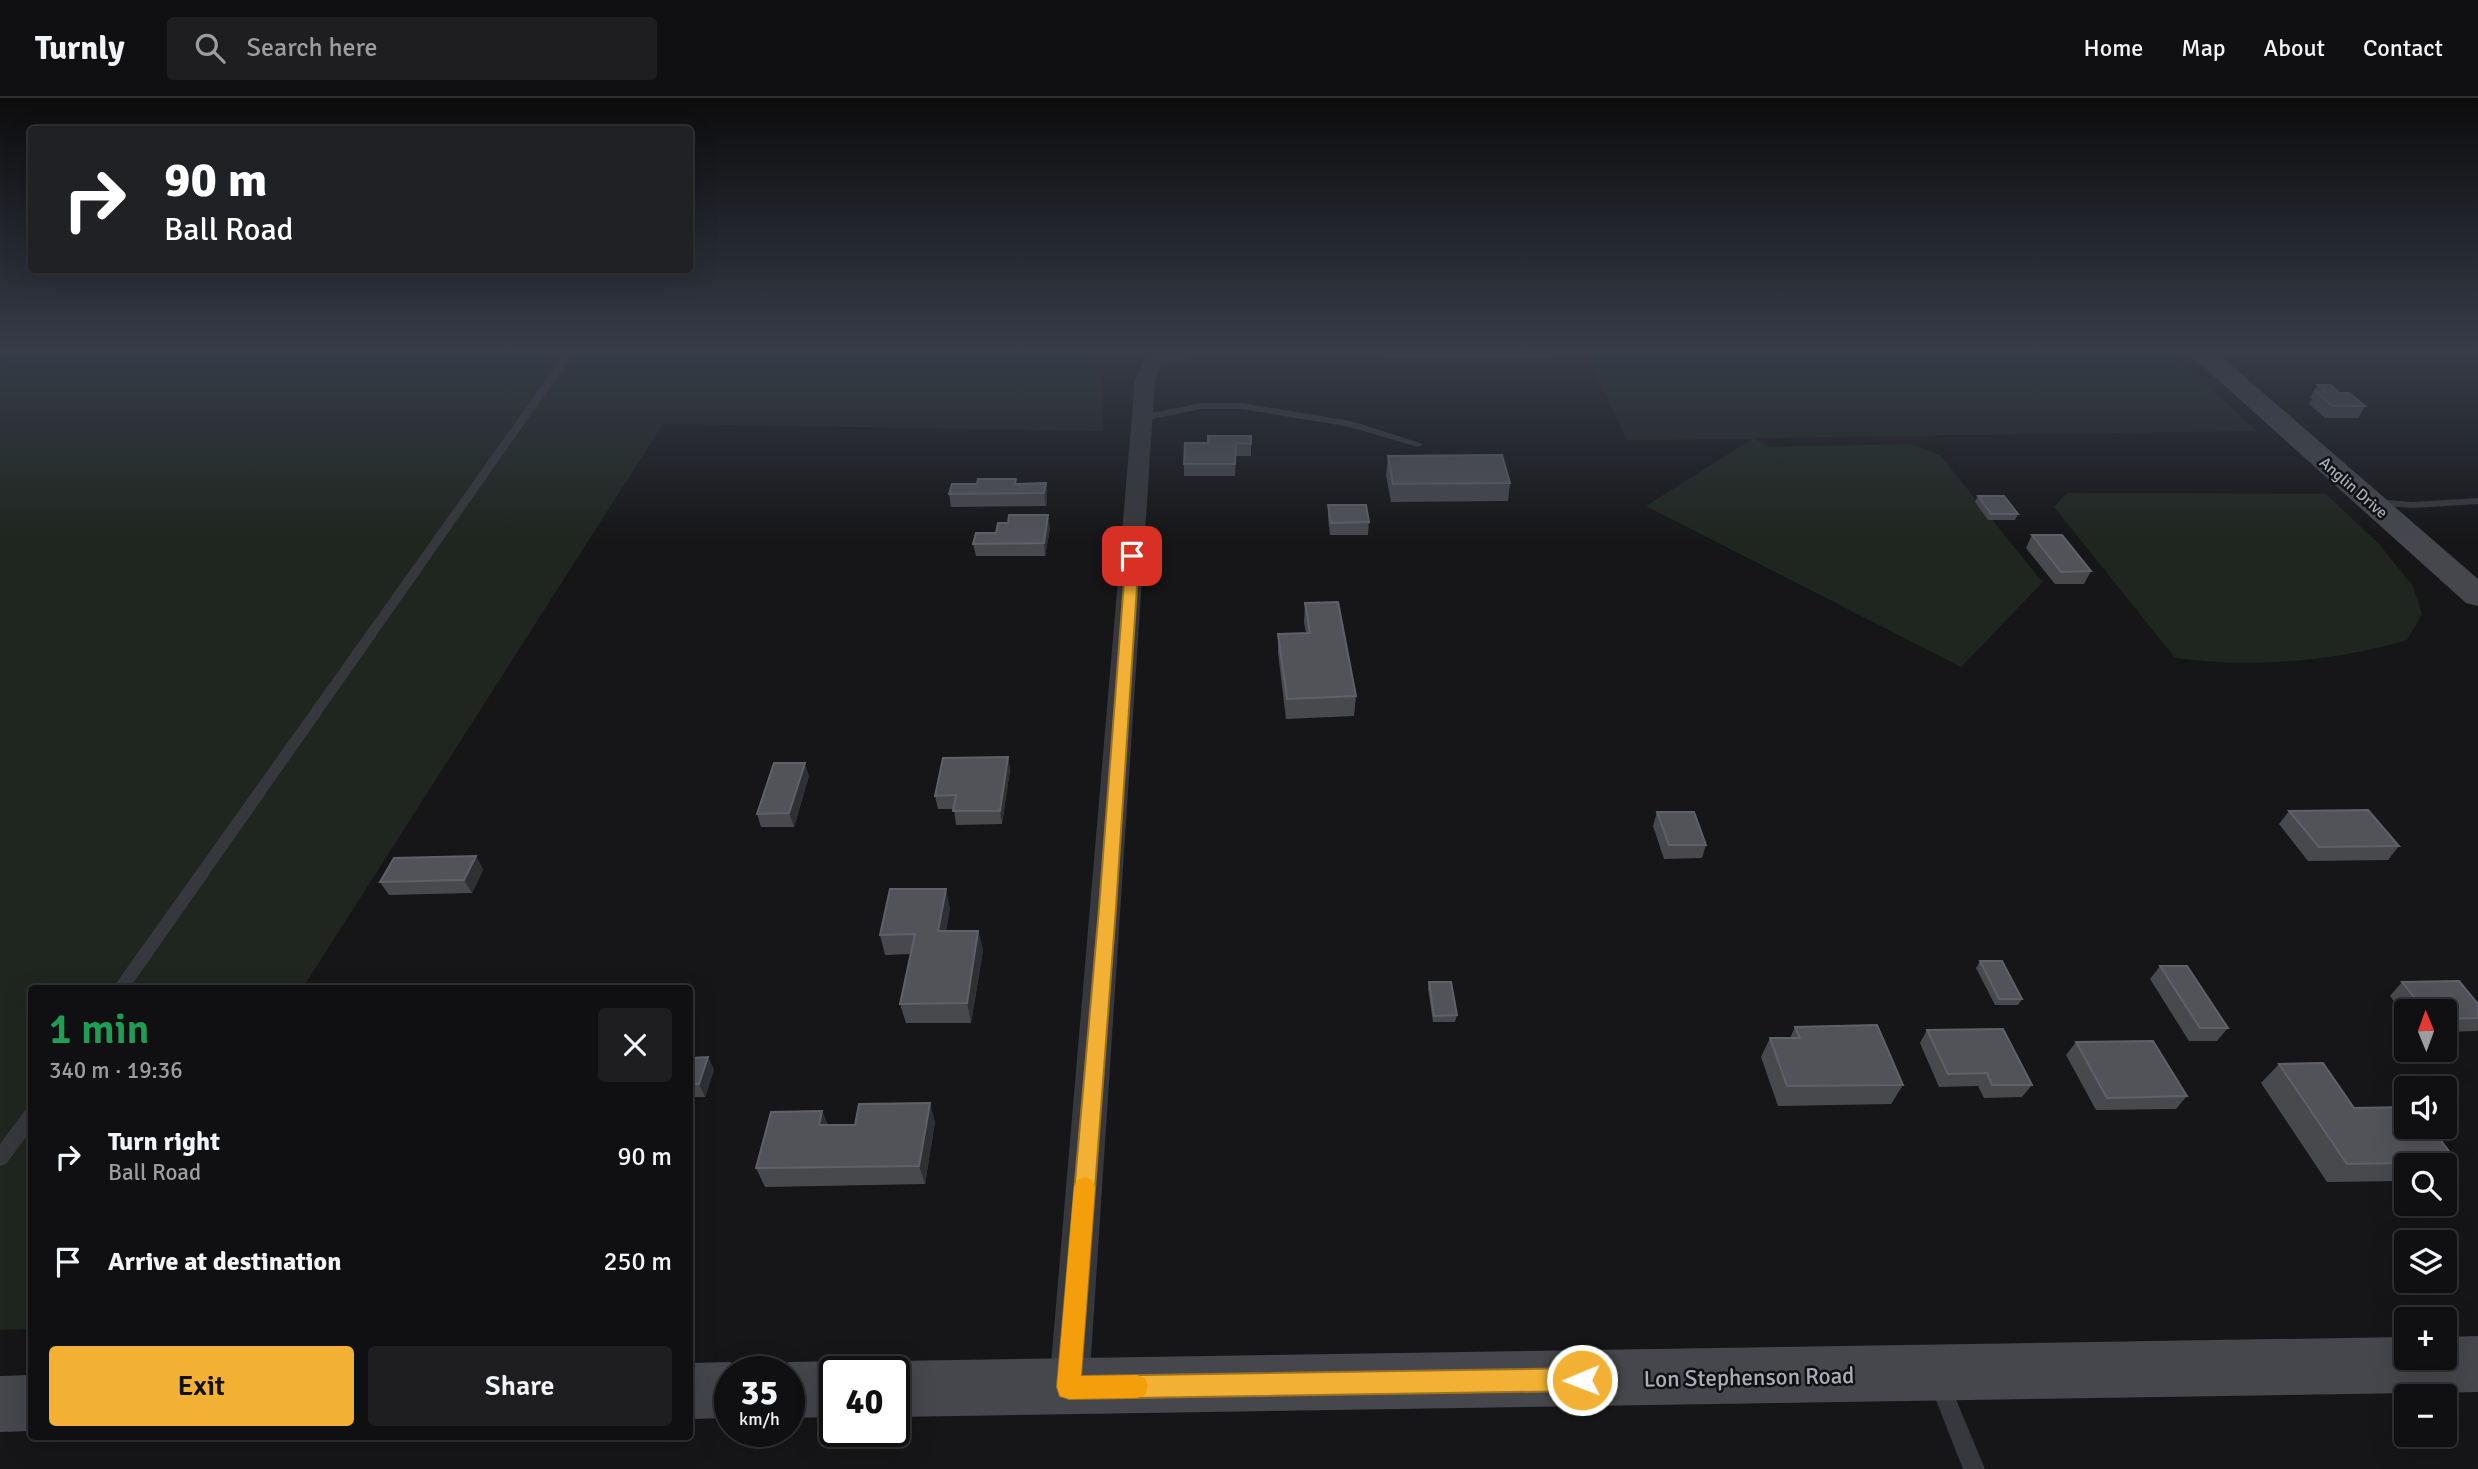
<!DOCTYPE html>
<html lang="en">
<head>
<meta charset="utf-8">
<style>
	:root { --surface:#101012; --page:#1e1e20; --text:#f1f3f6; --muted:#9c9d9f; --line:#303032; --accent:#f2b134 }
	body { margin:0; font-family:Signika,sans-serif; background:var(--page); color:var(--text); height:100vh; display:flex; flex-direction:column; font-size:26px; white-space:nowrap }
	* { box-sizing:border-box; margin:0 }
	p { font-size:23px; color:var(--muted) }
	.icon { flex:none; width:38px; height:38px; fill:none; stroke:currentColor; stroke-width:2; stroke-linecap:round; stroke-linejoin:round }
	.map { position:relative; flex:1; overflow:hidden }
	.details { position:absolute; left:28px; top:887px; width:665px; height:455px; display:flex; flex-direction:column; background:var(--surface); border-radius:7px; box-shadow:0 7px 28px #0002,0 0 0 2px var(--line) }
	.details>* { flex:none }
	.banner { position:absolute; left:28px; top:28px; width:665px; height:147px; border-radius:7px; box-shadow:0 7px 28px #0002,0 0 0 2px var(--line); background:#202124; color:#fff; overflow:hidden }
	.needle { width:46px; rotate:359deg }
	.fabs { position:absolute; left:2394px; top:901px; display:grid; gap:14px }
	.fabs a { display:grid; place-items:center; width:63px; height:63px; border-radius:7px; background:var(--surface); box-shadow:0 7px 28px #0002,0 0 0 2px var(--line); font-size:35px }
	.speed { position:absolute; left:714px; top:1258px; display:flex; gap:14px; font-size:35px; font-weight:700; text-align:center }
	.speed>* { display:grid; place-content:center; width:91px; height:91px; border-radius:50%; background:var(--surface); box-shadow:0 7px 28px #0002,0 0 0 2px var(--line); line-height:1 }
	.speed small { font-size:18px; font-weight:400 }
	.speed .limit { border:4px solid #111; border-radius:10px; background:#fff; color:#111 }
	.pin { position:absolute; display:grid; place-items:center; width:60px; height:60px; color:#fff; margin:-30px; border-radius:14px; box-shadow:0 4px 10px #0006 }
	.me { position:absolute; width:77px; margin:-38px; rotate:269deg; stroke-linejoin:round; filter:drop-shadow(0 0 5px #0008) }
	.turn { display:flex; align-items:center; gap:24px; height:147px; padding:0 21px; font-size:32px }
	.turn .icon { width:91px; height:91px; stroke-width:2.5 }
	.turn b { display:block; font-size:49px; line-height:60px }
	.round { display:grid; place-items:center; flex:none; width:74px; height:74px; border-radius:7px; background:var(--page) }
	.head { display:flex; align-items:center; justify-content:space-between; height:119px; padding:0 21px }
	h1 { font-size:42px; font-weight:600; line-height:52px; color:#1e9e55 }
	.primary-button { display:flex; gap:14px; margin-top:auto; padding:14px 21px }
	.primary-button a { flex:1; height:80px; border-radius:7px; background:var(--accent); color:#111; font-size:28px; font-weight:600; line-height:80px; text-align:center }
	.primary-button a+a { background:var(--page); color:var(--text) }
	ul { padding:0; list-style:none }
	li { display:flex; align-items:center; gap:21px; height:105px; padding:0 21px }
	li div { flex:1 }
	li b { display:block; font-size:26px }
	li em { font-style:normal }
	header { display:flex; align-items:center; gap:42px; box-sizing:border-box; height:98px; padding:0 35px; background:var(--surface); border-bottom:2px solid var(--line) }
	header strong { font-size:33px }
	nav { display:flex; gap:38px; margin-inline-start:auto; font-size:24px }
	.search { width:490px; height:63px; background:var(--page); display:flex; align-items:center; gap:18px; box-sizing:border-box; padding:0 24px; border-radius:7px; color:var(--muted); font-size:26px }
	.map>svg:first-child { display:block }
	.green { fill:#1e261f }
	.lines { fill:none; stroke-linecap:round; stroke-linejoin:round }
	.lane { fill:#37383d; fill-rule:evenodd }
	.street { fill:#37383d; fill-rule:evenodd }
	.secondary { fill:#45474d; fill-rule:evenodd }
	.wall { fill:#47494d }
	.shaded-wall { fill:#2f3033 }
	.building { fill:#525359; stroke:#5f6168; stroke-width:2 }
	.route { fill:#f2b134; stroke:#9d7322; stroke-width:2 }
	.slow { fill:#f59e0b }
	.labels { text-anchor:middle; stroke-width:5; stroke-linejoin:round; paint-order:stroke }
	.far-street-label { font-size:16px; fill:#a8adb8; stroke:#111113 }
	.near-street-label { font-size:23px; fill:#a8adb8; stroke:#111113 }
</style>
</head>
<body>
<header>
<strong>Turnly</strong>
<div class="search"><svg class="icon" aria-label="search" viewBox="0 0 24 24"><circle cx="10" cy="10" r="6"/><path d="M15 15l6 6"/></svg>Search here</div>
<nav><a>Home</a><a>Map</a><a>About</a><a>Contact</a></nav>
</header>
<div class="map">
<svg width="2478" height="1371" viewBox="0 0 2478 1371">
	<rect width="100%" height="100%" fill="#161618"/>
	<g class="green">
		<polygon points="15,252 1102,252 1103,333 663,326 302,891 32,891 31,1231 0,1232 0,263"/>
		<polygon points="1584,252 2168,252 2257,333 1753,340 1770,349 1910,346 1940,357 2039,480 2044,483 1961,569 1646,408 1752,341 1627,342"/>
		<path d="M2067,395l259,1 53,50 34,42 9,28 -15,26c-74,22 -155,28 -232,18l-121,-151z"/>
	</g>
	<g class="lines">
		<g class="lane">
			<polygon points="567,252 576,252 129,891 112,891"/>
			<polygon points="1201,305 1241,305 1351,323 1423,346 1418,349 1350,329 1241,311 1201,311 1142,323 1137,320 1142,317"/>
			<polygon points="2478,400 2478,406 2413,410 2373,407 2368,404 2373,401 2413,404"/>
			<polygon points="32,1009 32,1031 6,1066 0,1068 0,1046 26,1011"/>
			<polygon points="1940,1277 1947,1280 1985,1371 1963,1371 1930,1287 1933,1280"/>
		</g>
		<path class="street" d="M1169,252h143l-9,6c-36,0 -115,-7 -143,11l-5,13 -66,1007 -6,14 -14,6 -14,-6 -6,-14 86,-1007 11,-21z"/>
		<g class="secondary">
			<polygon points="2185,252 2214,252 2478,481 2478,508 2466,505"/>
			<polygon points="2478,1238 2478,1294 894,1319 894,1274 873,1274 894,1263 2406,1239 2406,1260 2445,1260 2445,1239"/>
			<polygon points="835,1263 856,1274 835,1274 835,1319 789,1320 789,1274 768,1274 769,1272 789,1264"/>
			<polygon points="730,1264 751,1274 730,1274 730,1320 690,1321 690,1265"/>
			<polygon points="32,1277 32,1333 0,1334 0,1278"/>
		</g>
	</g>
	<g class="wall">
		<polygon points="1383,252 1552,252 1551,260 1384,261"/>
		<polygon points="2318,287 2339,295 2365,308 2358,320 2325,320 2309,306 2312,301 2310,299"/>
		<polygon points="1251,338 1251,358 1236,358 1235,378 1184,378 1184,366 1208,345"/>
		<polygon points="1388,358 1510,385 1508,403 1391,404 1386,377"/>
		<polygon points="1046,385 1047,398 1046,408 951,409 949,396 977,386"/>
		<polygon points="1978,398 2018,416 2015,422 1988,422 1975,404"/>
		<polygon points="1328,407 1369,424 1368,437 1330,437 1328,420"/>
		<polygon points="1050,430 1045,458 976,458 973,446 996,435"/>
		<polygon points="2032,437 2091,473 2084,486 2055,486 2026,450"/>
		<polygon points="1305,505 1356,598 1354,618 1286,621 1278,555 1278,536 1306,535 1304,524"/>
		<polygon points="1008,659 1010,672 1002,726 956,727 954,711 938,711 935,698"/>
		<polygon points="809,678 794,729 761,729 757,716"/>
		<polygon points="2289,713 2399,748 2388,762 2308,763 2279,726"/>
		<polygon points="1657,714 1706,747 1702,760 1664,761 1653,728"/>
		<polygon points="476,758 483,772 472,795 389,797 380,784"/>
		<polygon points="950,810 946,833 978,833 983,852 971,925 906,925 900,906 911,856 885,857 880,837"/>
		<polygon points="1980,863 2022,901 2018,907 1995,907 1976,870"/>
		<polygon points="2160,868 2228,930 2217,943 2189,943 2150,881"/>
		<polygon points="1429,884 1457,917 1455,924 1433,924 1428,891"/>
		<polygon points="2402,884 2478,906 2478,932 2476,933 2445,934 2445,914 2406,914 2406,919 2390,898"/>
		<polygon points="1795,929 1903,987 1891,1006 1778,1008 1761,959 1770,940 1790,940"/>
		<polygon points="1927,932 2032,987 2022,999 1984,1000 1978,988 1939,989 1920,945"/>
		<polygon points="2076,944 2187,998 2176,1011 2096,1012 2066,957"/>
		<polygon points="708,959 714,972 705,999 690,999 690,960"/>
		<polygon points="2279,966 2354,1010 2457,1064 2445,1074 2445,1068 2406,1068 2406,1083 2327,1084 2261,985"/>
		<polygon points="822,1013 828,1027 935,1024 925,1086 765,1089 756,1070"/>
	</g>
	<g class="shaded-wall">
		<polygon points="1046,385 1047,398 1046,408 1044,395"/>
		<polygon points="1048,417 1050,430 1045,458 1044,445"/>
		<polygon points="1008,659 1010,672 1002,726 1000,713"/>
		<polygon points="805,665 809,678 794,729 789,715"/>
		<polygon points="476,758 483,772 472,795 464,782"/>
		<polygon points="946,791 950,810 942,853 938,833"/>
		<polygon points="978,833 983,852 971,925 967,905"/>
		<polygon points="708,959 714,972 705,999 699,986"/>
		<polygon points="930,1005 935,1024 925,1086 919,1068"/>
		<polygon points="822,1013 830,1032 819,1027"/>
	</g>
	<g class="building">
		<polygon points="2318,287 2331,287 2339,295 2349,295 2365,308 2332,308 2316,294 2326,294"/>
		<polygon points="1208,338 1251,338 1251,346 1236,345 1235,366 1184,366 1185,345 1208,345"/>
		<polygon points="1502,357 1510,385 1393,386 1388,358"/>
		<polygon points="978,381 1016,381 1015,386 1046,385 1044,395 949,396 952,386 977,386"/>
		<polygon points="1978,398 2004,398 2018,416 1991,416"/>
		<polygon points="1328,407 1366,407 1369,424 1331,425"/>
		<polygon points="1009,417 1048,417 1044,445 973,446 976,435 996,435 998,425 1008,425"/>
		<polygon points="2032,437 2062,437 2091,473 2061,474"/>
		<polygon points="1338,504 1356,598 1287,601 1278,536 1310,535 1305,505"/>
		<polygon points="1008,659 1000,713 953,713 956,697 935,698 943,660"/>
		<polygon points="774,665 805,665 789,715 757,716"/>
		<polygon points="2368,712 2399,748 2319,749 2289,713"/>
		<polygon points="1657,714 1694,714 1706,747 1669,747"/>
		<polygon points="476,758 464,782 380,784 394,760"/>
		<polygon points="890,791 946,791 938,833 978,833 967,905 900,906 915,836 880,837"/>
		<polygon points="1980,863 2002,863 2022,901 1999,901"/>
		<polygon points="2160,868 2187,868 2228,930 2200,930"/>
		<polygon points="2459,883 2478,906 2478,920 2445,921 2445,914 2426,914 2402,884"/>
		<polygon points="1429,884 1451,884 1457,917 1434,918"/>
		<polygon points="1877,927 1903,987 1787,988 1770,940 1800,940 1795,929"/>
		<polygon points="2003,931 2032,987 1992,987 1987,975 1948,976 1927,932"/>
		<polygon points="2153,943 2187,998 2107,1000 2076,944"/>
		<polygon points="708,959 699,986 690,986 690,960"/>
		<polygon points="2323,965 2354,1010 2406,1009 2406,1029 2431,1029 2457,1064 2347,1066 2279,966"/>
		<polygon points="930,1005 919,1068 756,1070 771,1014 822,1013 819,1027 855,1027 859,1006"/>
	</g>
	<linearGradient id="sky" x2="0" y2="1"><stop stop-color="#0c0c0d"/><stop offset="0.57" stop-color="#363c48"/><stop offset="1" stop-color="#363c48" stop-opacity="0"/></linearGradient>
	<rect width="2478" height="444" fill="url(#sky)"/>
	<polygon class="route" points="1132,454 1139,458 1116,810 1081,1278 1582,1270 1591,1274 1594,1282 1591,1290 1582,1293 1069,1301 1060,1298 1057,1289 1099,810 1126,458"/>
	<polygon class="slow" points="1085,1079 1092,1082 1095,1089 1081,1278 1137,1277 1145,1280 1148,1288 1145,1297 1137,1300 1069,1301 1060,1298 1057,1289 1074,1089 1077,1082"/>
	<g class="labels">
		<g class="far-street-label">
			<text transform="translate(2354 389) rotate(41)" y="6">Anglin Drive</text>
		</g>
		<g class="near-street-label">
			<text transform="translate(1749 1279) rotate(-1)" y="8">Lon Stephenson Road</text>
		</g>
	</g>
</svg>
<div class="fabs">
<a><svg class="needle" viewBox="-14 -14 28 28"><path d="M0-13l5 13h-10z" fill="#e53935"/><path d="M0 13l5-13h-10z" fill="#9c9d9f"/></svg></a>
<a><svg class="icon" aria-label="sound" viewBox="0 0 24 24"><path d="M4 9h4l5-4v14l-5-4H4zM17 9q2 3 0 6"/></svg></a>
<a><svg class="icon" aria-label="search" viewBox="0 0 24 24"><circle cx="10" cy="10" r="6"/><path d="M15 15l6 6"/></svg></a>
<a><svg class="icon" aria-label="layers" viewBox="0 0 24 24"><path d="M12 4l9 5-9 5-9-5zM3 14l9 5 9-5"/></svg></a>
<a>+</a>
<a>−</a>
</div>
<div class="speed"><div>35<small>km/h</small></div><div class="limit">40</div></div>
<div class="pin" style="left:1132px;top:458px;background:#d93025"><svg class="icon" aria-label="arrive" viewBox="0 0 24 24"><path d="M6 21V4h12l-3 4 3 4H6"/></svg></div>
<svg class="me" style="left:1582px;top:1282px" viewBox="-20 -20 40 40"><circle r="17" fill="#f2b134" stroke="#fff" stroke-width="3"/><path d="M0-11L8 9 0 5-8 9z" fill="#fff"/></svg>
<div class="banner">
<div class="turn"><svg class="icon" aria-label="right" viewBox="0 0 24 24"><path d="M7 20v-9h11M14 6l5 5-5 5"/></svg><div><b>90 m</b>Ball Road</div></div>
</div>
<section class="details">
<div class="head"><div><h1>1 min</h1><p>340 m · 19:36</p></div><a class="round"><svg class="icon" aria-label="close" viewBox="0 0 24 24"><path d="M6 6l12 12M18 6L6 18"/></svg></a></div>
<ul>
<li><svg class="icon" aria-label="right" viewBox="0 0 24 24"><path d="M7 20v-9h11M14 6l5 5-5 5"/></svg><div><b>Turn right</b><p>Ball Road</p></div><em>90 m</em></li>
<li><svg class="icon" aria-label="arrive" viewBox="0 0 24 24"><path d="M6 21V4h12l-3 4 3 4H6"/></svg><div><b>Arrive at destination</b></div><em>250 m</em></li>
</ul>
<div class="primary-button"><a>Exit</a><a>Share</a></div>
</section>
</div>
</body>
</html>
